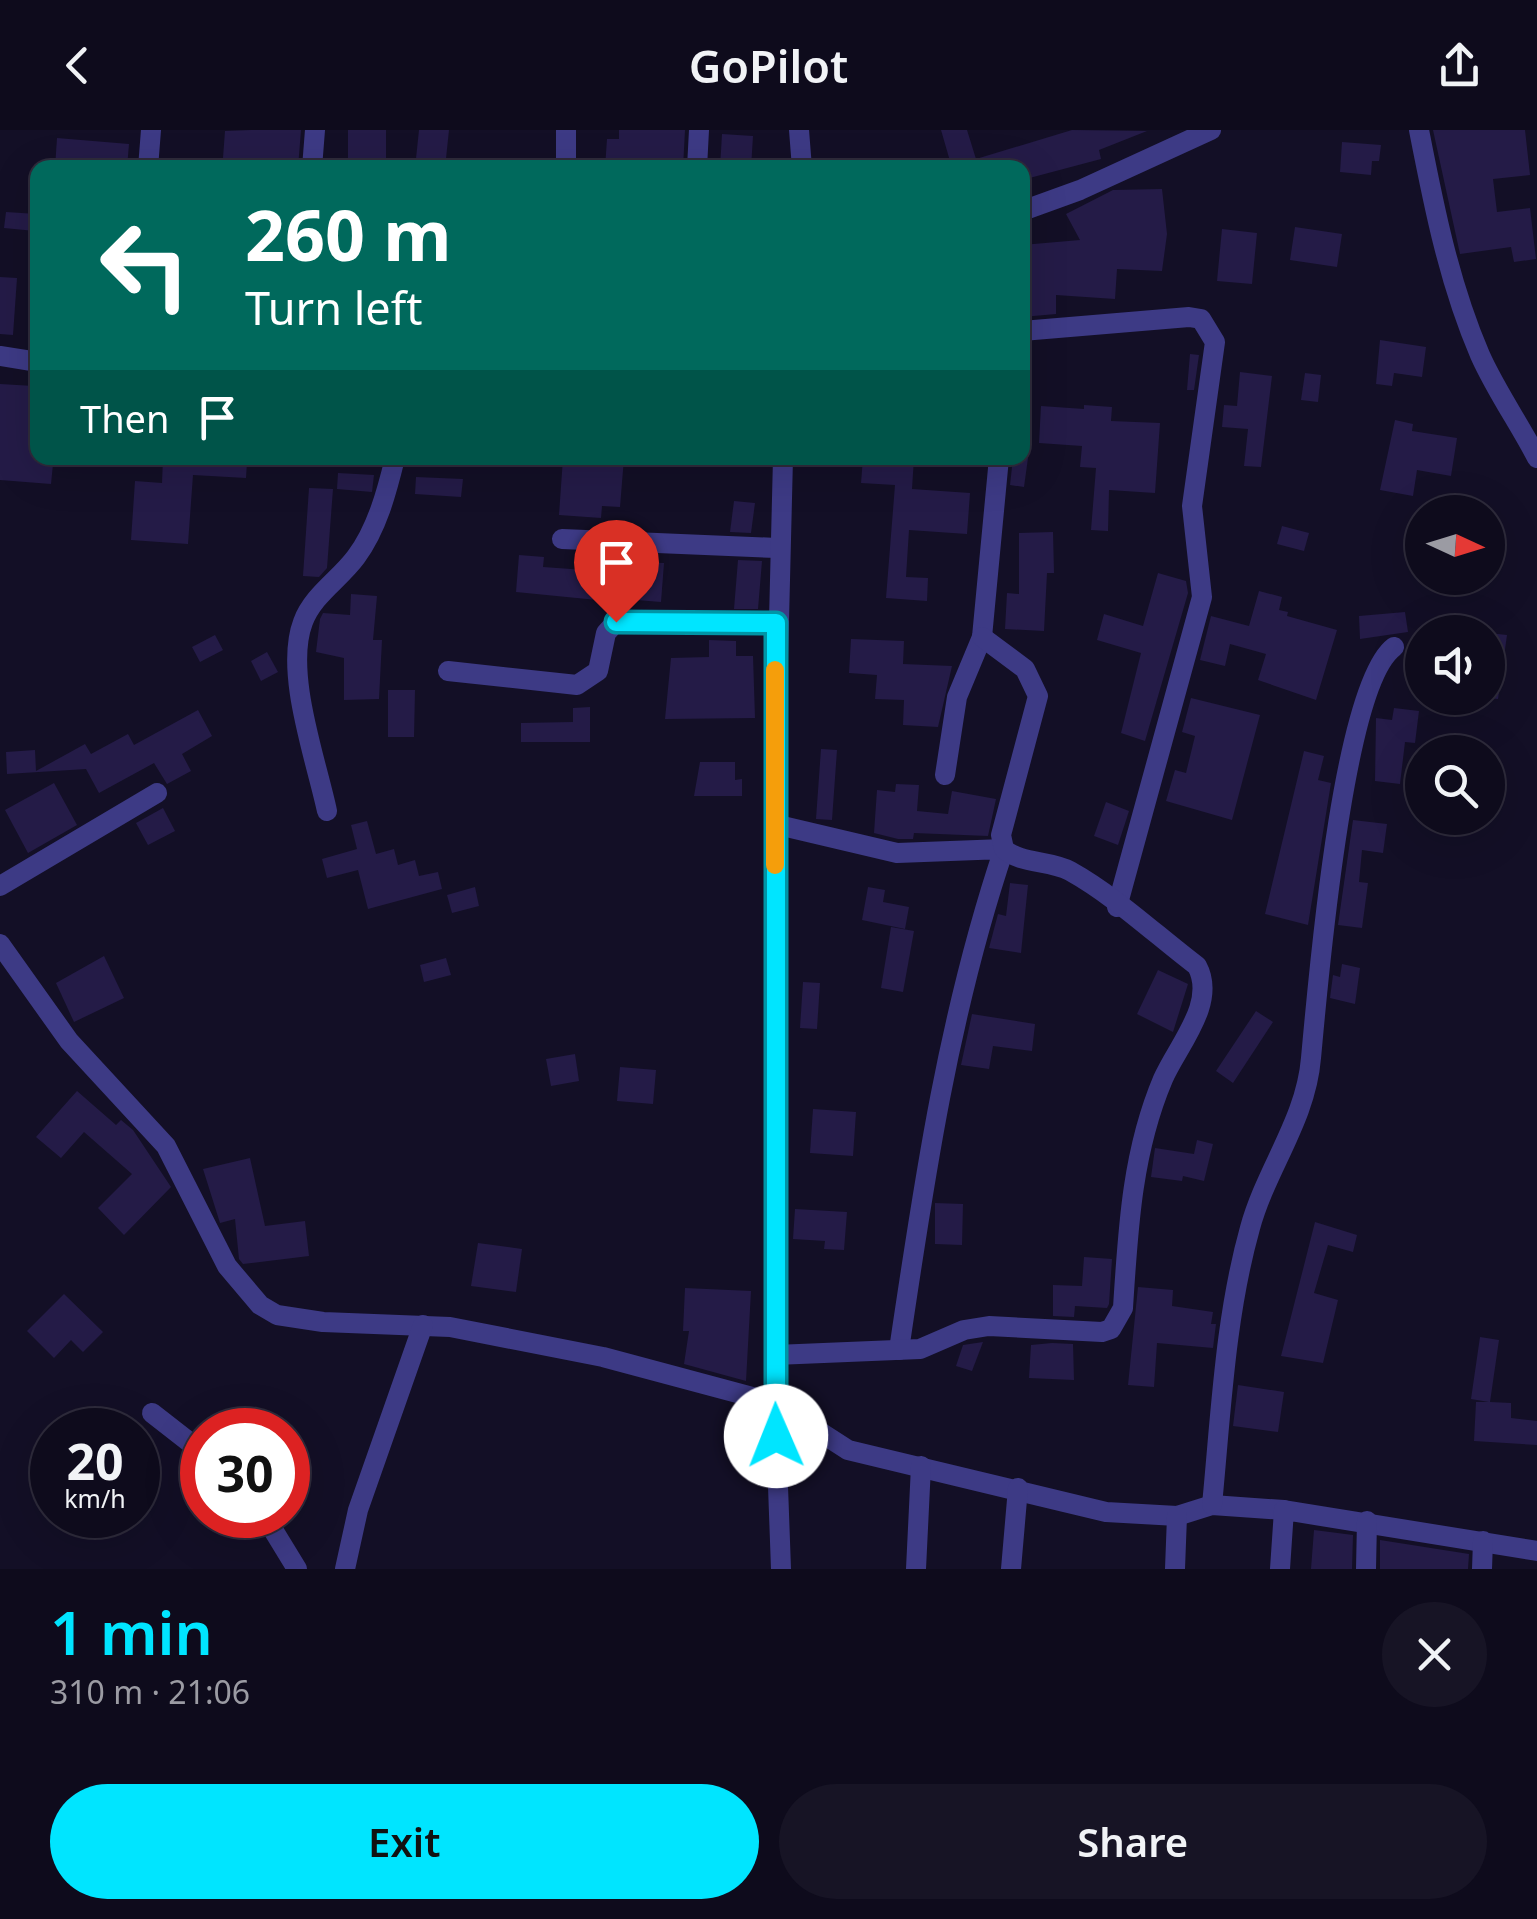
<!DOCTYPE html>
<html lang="en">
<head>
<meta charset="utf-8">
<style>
	:root { --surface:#0e0b1c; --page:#171425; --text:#f1f3f6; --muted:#9b9ba3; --line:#2e2b3b; --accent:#00e5ff }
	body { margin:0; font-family:"Noto Sans",sans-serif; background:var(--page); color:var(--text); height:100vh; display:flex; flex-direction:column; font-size:38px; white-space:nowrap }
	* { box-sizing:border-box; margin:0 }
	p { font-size:32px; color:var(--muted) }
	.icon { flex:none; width:55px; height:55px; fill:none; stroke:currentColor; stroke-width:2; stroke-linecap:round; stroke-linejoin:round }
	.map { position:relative; height:1439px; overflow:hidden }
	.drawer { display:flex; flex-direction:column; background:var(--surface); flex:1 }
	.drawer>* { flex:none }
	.hud { position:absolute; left:30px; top:30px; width:1000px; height:305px; border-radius:20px; box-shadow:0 10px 40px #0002,0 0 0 2px var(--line); background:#00695c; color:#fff; overflow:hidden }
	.needle { width:65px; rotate:94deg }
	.buttons { position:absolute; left:1405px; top:365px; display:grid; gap:20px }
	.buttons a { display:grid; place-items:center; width:100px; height:100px; border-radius:50%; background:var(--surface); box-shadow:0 10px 40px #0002,0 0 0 2px var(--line); font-size:50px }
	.speed { position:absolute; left:30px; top:1278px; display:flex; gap:20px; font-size:50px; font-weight:700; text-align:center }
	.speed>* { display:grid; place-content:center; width:130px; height:130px; border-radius:50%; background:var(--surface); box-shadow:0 10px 40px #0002,0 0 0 2px var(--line); line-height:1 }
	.speed small { font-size:25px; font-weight:400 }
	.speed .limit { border:15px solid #d22; background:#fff; color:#111 }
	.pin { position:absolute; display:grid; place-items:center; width:85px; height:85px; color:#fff; margin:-102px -42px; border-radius:50% 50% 50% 0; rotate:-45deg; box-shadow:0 0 10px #0007 }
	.pin .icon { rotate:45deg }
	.me { position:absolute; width:110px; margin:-55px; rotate:359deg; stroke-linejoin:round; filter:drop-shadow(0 0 8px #0008) }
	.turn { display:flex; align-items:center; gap:35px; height:210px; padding:0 50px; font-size:45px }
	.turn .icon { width:130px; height:130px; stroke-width:2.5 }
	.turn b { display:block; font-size:70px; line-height:85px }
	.then { display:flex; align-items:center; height:95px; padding:0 50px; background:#0003; gap:20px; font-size:38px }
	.round { display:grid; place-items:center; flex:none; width:105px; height:105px; border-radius:52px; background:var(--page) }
	.summary { display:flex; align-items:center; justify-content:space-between; height:170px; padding:0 50px }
	h1 { font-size:60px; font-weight:600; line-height:75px; color:var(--accent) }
	.button { display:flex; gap:20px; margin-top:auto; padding:20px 50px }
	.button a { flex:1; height:115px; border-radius:60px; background:var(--accent); color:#111; font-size:40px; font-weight:600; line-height:115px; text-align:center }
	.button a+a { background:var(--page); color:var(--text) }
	header { display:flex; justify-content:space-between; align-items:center; height:130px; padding:0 50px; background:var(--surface); font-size:45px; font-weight:600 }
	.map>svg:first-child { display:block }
	.building { fill:#241b47 }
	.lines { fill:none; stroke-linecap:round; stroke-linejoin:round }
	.street { stroke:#3d3a85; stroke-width:20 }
	.route-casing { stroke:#0095a6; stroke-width:25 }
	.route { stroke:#00e5ff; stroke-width:18 }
	.slow { stroke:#f59e0b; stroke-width:18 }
</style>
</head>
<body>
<header><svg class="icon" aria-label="back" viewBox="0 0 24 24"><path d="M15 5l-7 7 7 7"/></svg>GoPilot<svg class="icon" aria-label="share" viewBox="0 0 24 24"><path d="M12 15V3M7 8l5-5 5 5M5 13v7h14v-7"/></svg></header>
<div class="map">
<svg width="1537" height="1439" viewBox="0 0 1537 1439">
	<rect width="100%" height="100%" fill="#130f26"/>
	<g class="building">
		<polygon points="251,0 301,0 298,38 249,38 249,30 223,28 225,1"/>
		<polygon points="348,0 386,0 386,32 348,31"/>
		<polygon points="419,0 449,0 445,38 415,38"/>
		<polygon points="619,0 685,0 683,38 605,38 607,9 619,9"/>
		<polygon points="941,0 967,0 976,29 1072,0 1147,1 1099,20 1101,29 1022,50 1022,38 952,38"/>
		<polygon points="1433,0 1525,0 1530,45 1493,49 1497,82 1530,78 1536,129 1514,132 1511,117 1460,124"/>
		<polygon points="722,4 753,6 751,38 720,38"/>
		<polygon points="57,8 129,14 127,38 55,38"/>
		<polygon points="1342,12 1381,15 1379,31 1372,31 1371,45 1340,42"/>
		<polygon points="1162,59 1167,104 1162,141 1117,139 1115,169 1056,165 1056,184 1022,187 1022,115 1080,110 1066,84 1113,60"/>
		<polygon points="6,82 37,84 35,101 4,98"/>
		<polygon points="1295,97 1342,104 1337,137 1290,130"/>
		<polygon points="1222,99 1257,103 1252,154 1217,151"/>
		<polygon points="0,147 17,148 13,205 0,204"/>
		<polygon points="1380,210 1426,217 1422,247 1394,243 1392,256 1376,254"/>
		<polygon points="1190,224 1199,225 1194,260 1187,260"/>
		<polygon points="1240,242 1272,246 1261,337 1244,336 1248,299 1222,297 1224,275 1237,276"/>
		<polygon points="1305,243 1321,245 1318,272 1301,270"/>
		<polygon points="0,254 34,256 30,309 38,310 38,333 53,334 51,354 0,350"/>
		<polygon points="1084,275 1112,277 1111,291 1160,293 1155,363 1109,360 1108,401 1091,400 1096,338 1080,337 1082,316 1039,313 1041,276 1084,279"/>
		<polygon points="1395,290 1413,294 1412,301 1457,308 1451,346 1417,340 1413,366 1380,360"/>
		<polygon points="163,328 247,332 246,348 193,345 188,414 131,410 135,351 162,353"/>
		<polygon points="563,328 624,328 620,377 602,376 601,388 559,385"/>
		<polygon points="863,328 914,328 912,359 970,363 967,404 909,400 906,447 928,448 927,471 886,468 895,355 861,353"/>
		<polygon points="1013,328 1028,328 1024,357 1010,355"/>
		<polygon points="338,343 374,345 372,362 337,359"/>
		<polygon points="416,347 463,349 461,367 415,364"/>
		<polygon points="309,358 333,359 327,438 319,447 303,446"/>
		<polygon points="734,371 755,373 751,403 730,402"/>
		<polygon points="1282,396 1309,403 1304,421 1277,414"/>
		<polygon points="1053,402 1054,443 1047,443 1044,501 1005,499 1007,463 1019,464 1019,403"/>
		<polygon points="519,425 544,427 543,437 599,441 597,470 516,462"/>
		<polygon points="738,430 762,431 758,479 734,479"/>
		<polygon points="639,432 664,433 661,472 636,470"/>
		<polygon points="1158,443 1186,451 1188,463 1145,611 1121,603 1141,523 1097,510 1104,484 1143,496"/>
		<polygon points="1259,461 1282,467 1279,480 1288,482 1287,486 1337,500 1316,570 1258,550 1266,524 1230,514 1225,536 1200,530 1211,486 1249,496"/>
		<polygon points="351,464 377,466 373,510 382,510 379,569 344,570 344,528 316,522 320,489 323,483 350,485"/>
		<polygon points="1405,482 1408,502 1360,509 1359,486"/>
		<polygon points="1488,503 1507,505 1498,569 1488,568"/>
		<polygon points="215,505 223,520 200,532 192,517"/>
		<polygon points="851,509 904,511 903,534 952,536 938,597 903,595 904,570 875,569 877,545 849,543"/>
		<polygon points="709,510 736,511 736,526 753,526 755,588 665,589 671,528 709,527"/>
		<polygon points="267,522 278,542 261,551 251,531"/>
		<polygon points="388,560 415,560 414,607 388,607"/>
		<polygon points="1191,568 1260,585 1232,690 1166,671 1175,640 1186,643 1195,606 1182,602"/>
		<polygon points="590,577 590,612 521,612 521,593 573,592 573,578"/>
		<polygon points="1394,578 1419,581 1415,613 1405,612 1400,654 1375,651 1376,588 1392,590"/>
		<polygon points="198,580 212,606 182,624 191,641 167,654 154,633 99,663 86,639 7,644 6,622 35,620 36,641 85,614 91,624 128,604 134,615"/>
		<polygon points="821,619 837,620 832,690 816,689"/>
		<polygon points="1304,621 1324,626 1318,650 1331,653 1308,795 1265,784"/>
		<polygon points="700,632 735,632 735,650 742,649 742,666 694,666"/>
		<polygon points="54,653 77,695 28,723 5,680"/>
		<polygon points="896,654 919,655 917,681 948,684 952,661 996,669 988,706 914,703 913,709 898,709 874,703 877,660 895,662"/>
		<polygon points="1106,672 1129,681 1118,715 1094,706"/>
		<polygon points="163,678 175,701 148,715 136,693"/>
		<polygon points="1353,690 1387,694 1383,723 1362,720 1359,752 1368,753 1362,798 1338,795"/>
		<polygon points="367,691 376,724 394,719 398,735 415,730 419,746 438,742 442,759 368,779 358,740 327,748 322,729 357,719 351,695"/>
		<polygon points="1010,753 1028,755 1021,823 989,818 998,784 1006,786"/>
		<polygon points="475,757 479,776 452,783 447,765"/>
		<polygon points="868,757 885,760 883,772 909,777 905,799 862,790"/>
		<polygon points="891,797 914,801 903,862 881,858"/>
		<polygon points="104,826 124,868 74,892 56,853"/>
		<polygon points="446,828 451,845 424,852 420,835"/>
		<polygon points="1342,834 1360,838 1355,874 1330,868 1333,845 1340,847"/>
		<polygon points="1158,840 1188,854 1173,902 1137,884"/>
		<polygon points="803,852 820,853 817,899 800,898"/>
		<polygon points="1256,881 1273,892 1233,953 1216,941"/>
		<polygon points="972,884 1035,894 1032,921 993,916 989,939 961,935"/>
		<polygon points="575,924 579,951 551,956 546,929"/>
		<polygon points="620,937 656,940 653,974 617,971"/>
		<polygon points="77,961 116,995 121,990 133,1000 171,1057 124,1105 98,1078 132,1044 84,1002 61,1028 36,1007"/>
		<polygon points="813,979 856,982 853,1026 810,1023"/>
		<polygon points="1197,1010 1213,1014 1204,1051 1183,1046 1182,1051 1151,1047 1155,1018 1194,1024"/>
		<polygon points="250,1028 265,1096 305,1091 309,1126 243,1134 239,1129 235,1089 220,1093 203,1039"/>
		<polygon points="935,1073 963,1074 962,1115 935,1114"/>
		<polygon points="795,1079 847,1082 844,1120 824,1119 825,1111 793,1109"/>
		<polygon points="1315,1092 1357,1105 1353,1122 1328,1115 1314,1163 1338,1170 1323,1233 1281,1226"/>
		<polygon points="478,1113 522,1119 516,1162 471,1156"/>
		<polygon points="1084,1127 1112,1129 1109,1174 1107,1178 1075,1176 1074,1187 1053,1186 1053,1155 1082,1156"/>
		<polygon points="1138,1157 1173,1160 1172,1176 1213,1182 1211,1194 1216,1194 1213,1218 1157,1213 1154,1257 1128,1255"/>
		<polygon points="685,1158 751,1161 746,1251 684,1234 689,1201 683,1201"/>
		<polygon points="64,1164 103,1202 83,1222 71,1210 54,1228 27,1201"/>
		<polygon points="1480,1207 1499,1210 1490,1272 1511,1273 1511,1288 1537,1291 1537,1315 1474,1311 1476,1272 1489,1272 1471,1269"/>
		<polygon points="983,1212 972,1241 956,1236 963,1215"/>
		<polygon points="1052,1213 1073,1214 1074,1250 1029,1248 1031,1215"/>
		<polygon points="1238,1255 1284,1262 1278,1302 1233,1296"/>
		<polygon points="1314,1400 1353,1405 1352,1439 1311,1439"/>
		<polygon points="1380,1410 1469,1424 1468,1439 1380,1439"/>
	</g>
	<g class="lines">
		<g class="street">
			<polyline points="799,0 802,38"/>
			<path d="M1419,0c15,77 30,153 61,225 16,36 39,68 57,103"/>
			<polyline points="148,38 151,0"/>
			<polyline points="312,38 315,0"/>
			<polyline points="566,38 566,0"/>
			<polyline points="697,38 699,0"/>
			<polyline points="1022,81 1080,60 1211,0"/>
			<polyline points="1022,201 1189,187 1201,189 1215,212 1192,376 1202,467 1117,777"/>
			<polyline points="0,226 38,232"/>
			<polyline points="562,409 777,418"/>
			<polyline points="448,541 577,555 598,541 606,503 616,492 776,493"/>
			<polyline points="945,645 957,567 982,507 999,328"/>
			<path d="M327,681c-11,-52 -43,-139 -24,-189 10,-27 36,-42 53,-65 21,-28 31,-66 39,-99"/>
			<path d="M774,694l123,29 107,-4c-55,163 -80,331 -105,501"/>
			<polyline points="0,756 157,663"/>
			<polyline points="0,814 69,911 166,1016 227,1136 260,1175 277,1185 323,1192 450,1197 603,1227 775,1273 848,1320 1106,1382 1177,1386 1212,1375 1284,1380"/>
			<path d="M775,1225l145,-6 44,-19 25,-4 113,6 9,-3 12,-21c5,-79 9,-156 40,-229 15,-34 54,-76 34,-113 -41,-31 -82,-70 -127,-95 -20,-11 -50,-7 -66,-22l-3,-14 37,-139 -13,-27 -43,-32"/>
			<polyline points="152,1283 202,1322"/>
			<path d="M1212,1375c9,-92 13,-188 38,-277 16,-59 56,-108 61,-170 7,-74 31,-372 83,-411"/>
			<polyline points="264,1385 297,1439"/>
			<polyline points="345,1439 358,1380 423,1195"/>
			<polyline points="781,1439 775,1273 774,694 783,328"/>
			<polyline points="916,1439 921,1336"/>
			<polyline points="1011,1439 1018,1358"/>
			<polyline points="1175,1439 1177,1386"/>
			<polyline points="1280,1439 1284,1380 1537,1421"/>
			<polyline points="1366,1439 1367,1391"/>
			<polyline points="1482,1439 1483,1411"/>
		</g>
	</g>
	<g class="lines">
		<g class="route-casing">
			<polyline id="route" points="616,492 776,493 776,1306"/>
		</g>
		<use href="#route" class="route"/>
		<polyline class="slow" points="775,735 775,540"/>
	</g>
</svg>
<div class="buttons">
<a><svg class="needle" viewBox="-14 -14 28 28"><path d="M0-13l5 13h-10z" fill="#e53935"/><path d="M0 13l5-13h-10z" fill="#9b9ba3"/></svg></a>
<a><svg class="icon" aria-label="sound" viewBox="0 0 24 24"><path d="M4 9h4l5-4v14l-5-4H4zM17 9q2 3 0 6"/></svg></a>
<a><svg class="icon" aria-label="search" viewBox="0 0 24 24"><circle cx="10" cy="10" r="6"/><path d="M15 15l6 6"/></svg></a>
</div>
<div class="speed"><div>20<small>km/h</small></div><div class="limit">30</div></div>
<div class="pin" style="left:616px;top:492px;background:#d93025"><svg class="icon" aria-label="arrive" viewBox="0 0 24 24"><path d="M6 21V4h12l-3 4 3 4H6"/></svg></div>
<svg class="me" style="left:776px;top:1306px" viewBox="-20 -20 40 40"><circle r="19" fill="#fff"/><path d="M0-13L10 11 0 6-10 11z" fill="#00e5ff"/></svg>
<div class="hud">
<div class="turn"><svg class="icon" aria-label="left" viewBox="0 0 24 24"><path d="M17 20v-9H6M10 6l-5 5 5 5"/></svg><div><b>260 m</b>Turn left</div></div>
<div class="then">Then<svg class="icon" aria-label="arrive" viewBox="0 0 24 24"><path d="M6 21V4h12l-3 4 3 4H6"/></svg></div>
</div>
</div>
<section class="drawer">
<div class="summary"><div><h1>1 min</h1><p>310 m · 21:06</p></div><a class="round"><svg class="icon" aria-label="close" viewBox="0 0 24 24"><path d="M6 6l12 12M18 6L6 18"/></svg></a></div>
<div class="button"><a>Exit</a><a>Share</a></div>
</section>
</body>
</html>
